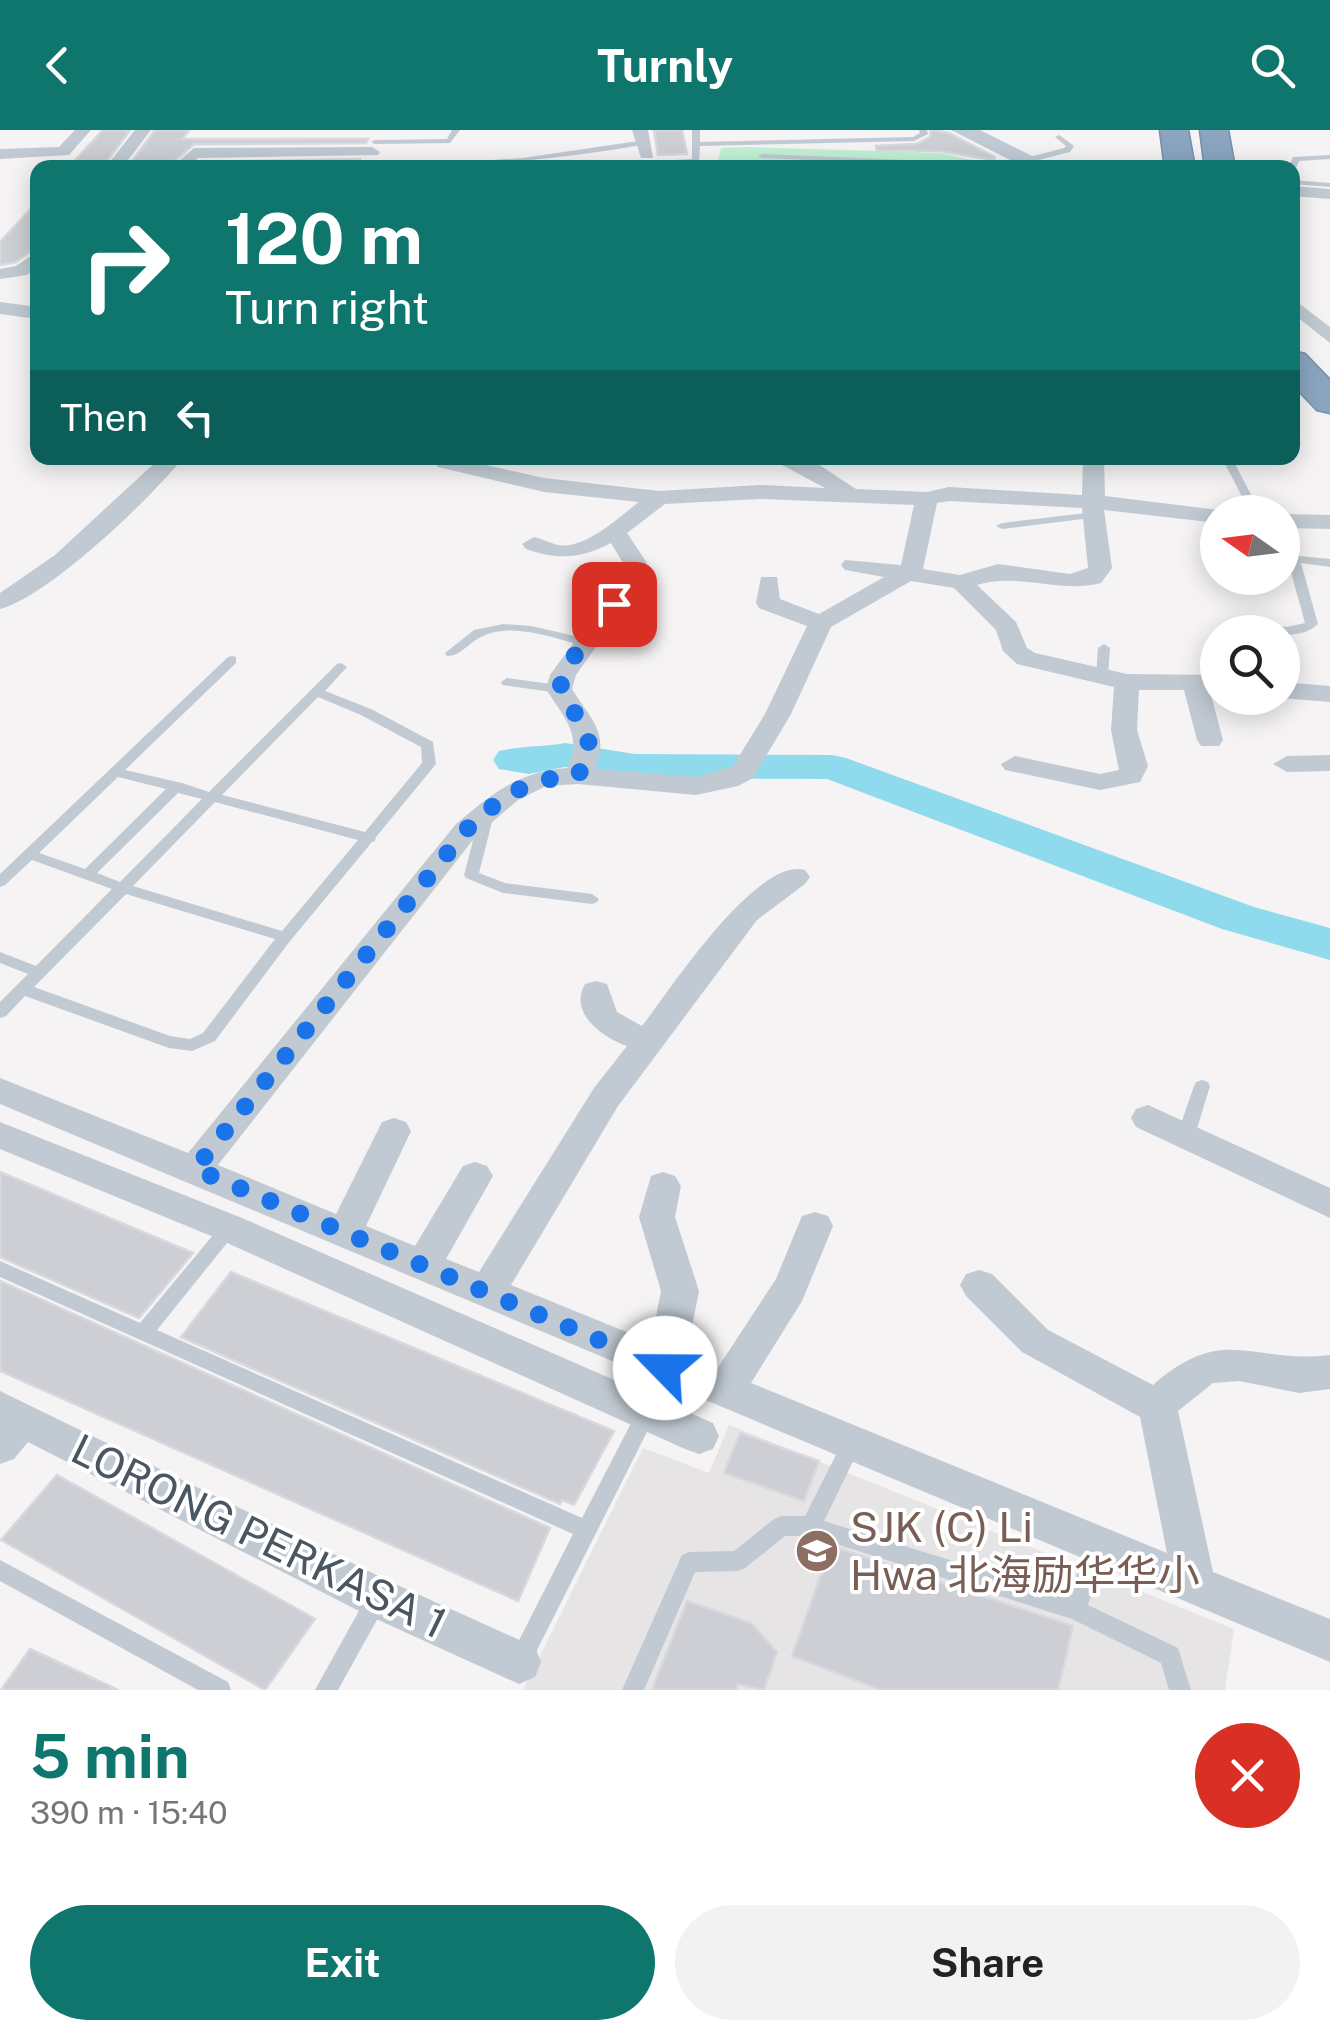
<!DOCTYPE html>
<html lang="en">
<head>
<meta charset="utf-8">
<style>
	:root { --surface:#fff; --page:#f2f2f2; --text:#222; --muted:#767676; --accent:#0f766e }
	body { margin:0; font-family:"Public Sans","Noto Sans SC",sans-serif; background:var(--page); color:var(--text); height:100vh; display:flex; flex-direction:column; font-size:38px; white-space:nowrap }
	* { box-sizing:border-box; margin:0 }
	p { font-size:32px; color:var(--muted) }
	.icon { flex:none; width:55px; height:55px; fill:none; stroke:currentColor; stroke-width:2; stroke-linecap:round; stroke-linejoin:round }
	.map { position:relative; height:1560px; overflow:hidden }
	.drawer { display:flex; flex-direction:column; background:var(--surface); flex:1 }
	.drawer>* { flex:none }
	.hud { position:absolute; left:30px; top:30px; width:1270px; height:305px; border-radius:20px; box-shadow:0 5px 25px #0003; background:#0f766e; color:#fff; overflow:hidden }
	.needle { width:65px; rotate:284deg }
	.tools { position:absolute; left:1200px; top:365px; display:grid; gap:20px }
	.tools a { display:grid; place-items:center; width:100px; height:100px; border-radius:50%; background:var(--surface); box-shadow:0 5px 25px #0003; font-size:50px }
	.pin { position:absolute; display:grid; place-items:center; width:85px; height:85px; color:#fff; margin:-42px; border-radius:20px; box-shadow:0 5px 15px #0006 }
	.me { position:absolute; width:110px; margin:-55px; rotate:293deg; stroke-linejoin:round; filter:drop-shadow(0 0 8px #0008) }
	.turn { display:flex; align-items:center; gap:35px; height:210px; padding:0 30px; font-size:45px }
	.turn .icon { width:130px; height:130px; stroke-width:2.5 }
	.turn b { display:block; font-size:70px; line-height:85px }
	.then { display:flex; align-items:center; height:95px; padding:0 30px; background:#0003; gap:20px; font-size:38px }
	.round { display:grid; place-items:center; flex:none; width:105px; height:105px; border-radius:52px; background:var(--page) }
	.head { display:flex; align-items:center; justify-content:space-between; height:170px; padding:0 30px }
	h1 { font-size:60px; font-weight:700; line-height:75px; color:var(--accent) }
	.cta { display:flex; gap:20px; margin-top:auto; padding:20px 30px }
	.cta a { flex:1; height:115px; border-radius:60px; background:var(--accent); color:#fff; font-size:40px; font-weight:700; line-height:115px; text-align:center }
	.cta a+a { background:var(--page); color:var(--text) }
	header { display:flex; justify-content:space-between; align-items:center; height:130px; padding:0 30px; background:var(--accent); color:#fff; font-size:45px; font-weight:700 }
	.map>svg:first-child { display:block }
	.education { fill:#e6e4e5 }
	.green { fill:#c3f1d5 }
	.lines { fill:none; stroke-linecap:round; stroke-linejoin:round }
	.river { fill:#90daee; fill-rule:evenodd }
	.building { fill:#cdcfd5; stroke:#d7d9de; stroke-width:2.5 }
	.highway-casing { stroke:#7690ad; stroke-width:3 }
	.lane { fill:#c1cad2; fill-rule:evenodd }
	.street { fill:#c1cad2; fill-rule:evenodd }
	.secondary { fill:#c1cbd6; fill-rule:evenodd }
	.highway { fill:#8ba5c1; fill-rule:evenodd }
	.route { stroke:#1a73e8; stroke-width:18; stroke-dasharray:0 32.4 }
	.labels { text-anchor:middle; stroke-width:8; stroke-linejoin:round; paint-order:stroke }
	.near-education-label { font-size:42px; fill:#785e54; stroke:#fff; text-anchor:start }
	.near-street-label { font-size:42px; fill:#4a5661; stroke:#fff }
</style>
</head>
<body>
<header><svg class="icon" aria-label="back" viewBox="0 0 24 24"><path d="M15 5l-7 7 7 7"/></svg>Turnly<svg class="icon" aria-label="search" viewBox="0 0 24 24"><circle cx="10" cy="10" r="6"/><path d="M15 15l6 6"/></svg></header>
<div class="map">
<svg width="1330" height="1560" viewBox="0 0 1330 1560">
	<rect width="100%" height="100%" fill="#f5f3f3"/>
	<polygon class="education" points="729,1295 1234,1499 1225,1560 523,1560 643,1318 709,1343"/>
	<polygon class="green" points="748,17 941,23 1002,37 725,35 718,30 721,18"/>
	<g class="lines">
		<path class="river" d="M565,613l70,11 197,1 14,3 408,149 76,21v32l-108,-31 -395,-150 -192,-1 -70,-11 -36,7 -30,-5 -6,-9 6,-9c21,-5 44,-4 66,-8z"/>
	</g>
	<g class="building">
		<polygon points="103,0 130,0 102,38 68,38"/>
		<polygon points="155,0 189,0 182,9 368,9 366,13 194,14 167,38 127,38"/>
		<polygon points="654,0 682,0 687,24 658,25"/>
		<polygon points="931,0 949,3 995,27 994,30 940,21 877,20 876,16 916,14 930,7"/>
		<polygon points="360,29 357,38 194,38 200,32"/>
		<polygon points="38,71 38,117 15,132 0,135 0,112"/>
		<polygon points="0,1042 193,1123 139,1188 0,1127"/>
		<polygon points="231,1142 614,1301 574,1375 562,1370 560,1374 181,1207"/>
		<polygon points="0,1151 550,1398 518,1471 0,1241"/>
		<polygon points="740,1303 819,1331 804,1371 724,1343"/>
		<polygon points="57,1345 315,1489 265,1560 1,1410"/>
		<polygon points="831,1416 1073,1496 1058,1560 881,1560 792,1526"/>
		<polygon points="687,1471 751,1493 777,1522 764,1560 738,1554 736,1560 652,1560"/>
		<polygon points="30,1519 118,1560 1,1560"/>
	</g>
	<g class="lines">
		<g class="highway-casing">
			<g id="highway">
				<polygon points="1160,0 1188,0 1195,38 1165,38"/>
				<polygon points="1200,0 1228,0 1235,38 1205,38"/>
				<polygon points="1292,221 1305,224 1330,250 1330,283 1317,280 1292,254"/>
			</g>
		</g>
		<g class="lane">
			<polygon points="452,0 460,0 450,13 375,14 371,12 375,10 447,9"/>
			<polygon points="692,0 700,0 700,12 913,7 920,3 919,0 927,0 928,4 914,11 700,16 699,33 651,35 650,33 654,31 692,29"/>
			<polygon points="1059,5 1074,16 1070,22 1007,38 762,28 758,26 762,24 1003,34 1064,18 1066,16 1055,7"/>
			<path d="M645,10l3,4c-92,16 -183,24 -276,24l151,-10z"/>
			<polygon points="1330,25 1330,29 1299,31 1295,40 1288,38 1293,27"/>
			<polygon points="1292,50 1330,53 1330,57 1292,54"/>
			<polygon points="1222,328 1232,328 1260,382 1250,382"/>
			<polygon points="1095,382 1101,385 1099,387 1002,399 996,396 1002,393"/>
			<path d="M1282,388l7,3 10,35 31,3v8l-29,-4 17,61c-9,9 -23,11 -36,11v-3l-45,-2 -2,-3 6,-4 46,4 18,-4 -23,-83z"/>
			<path d="M503,494l28,2 57,13 2,3 -6,4c-30,-8 -73,-25 -103,-9 -13,6 -20,19 -34,19l-2,-3 29,-23z"/>
			<polygon points="1104,514 1110,518 1108,547 1102,551 1096,547 1098,518"/>
			<path d="M232,526l4,1v6l-111,107 57,13 27,9 128,-128 4,-1 6,4 -22,24 46,18 62,33 3,22 -60,73 -1,4 -3,1 -82,99 -75,100 -23,10 -23,-3 -144,-52 -19,20 -6,2v-16l28,-28 -28,-11v-11l36,14 76,-77 -80,-29 -27,25 -5,2v-13l228,-217zM318,567l43,18 60,32 1,16 -57,69 -143,-37zM118,647l48,12 -81,80 -46,-16zM178,663l24,6 -82,83 -23,-9zM215,672l143,38 -76,91 -149,-45zM126,764l149,45 -72,94 -13,6 -20,-3 -136,-49z"/>
			<polygon points="507,548 559,555 565,559 559,563 502,555 501,552"/>
			<polygon points="488,676 495,680 479,743 505,753 592,764 599,769 597,772 592,774 503,763 466,748 464,745 481,680"/>
			<polygon points="1202,950 1208,952 1210,956 1195,1005 1192,1010 1186,1012 1180,1010 1177,1005 1194,956 1196,952"/>
			<polygon points="229,1091 235,1093 238,1098 235,1103 157,1200 582,1388 639,1278 646,1275 653,1278 656,1284 653,1290 527,1540 519,1543 511,1540 508,1532 573,1404 0,1147 0,1131 140,1193 223,1093"/>
			<polygon points="851,1306 858,1309 861,1315 824,1391 1069,1467 1090,1409 1097,1406 1104,1409 1108,1416 1088,1475 1178,1518 1191,1560 1169,1560 1161,1533 1072,1489 811,1406 785,1406 745,1438 738,1441 695,1442 644,1560 622,1560 682,1425 689,1422 734,1421 774,1389 781,1386 805,1386 844,1309"/>
			<polygon points="0,1430 228,1552 231,1560 198,1560 0,1451"/>
			<polygon points="378,1458 386,1461 389,1468 338,1560 315,1560 370,1461"/>
		</g>
		<g class="street">
			<polygon points="75,0 91,0 69,25 0,29 0,19 59,17"/>
			<polygon points="135,0 151,0 122,38 105,38"/>
			<polygon points="632,0 648,0 653,28 641,28"/>
			<polygon points="372,17 380,22 378,25 198,28 188,38 171,38 194,18"/>
			<polygon points="1292,56 1330,59 1330,69 1292,66"/>
			<polygon points="38,121 38,136 27,145 0,149 0,139 16,136"/>
			<polygon points="1292,168 1330,197 1330,213 1292,183"/>
			<polygon points="0,172 38,177 38,189 0,184"/>
			<path d="M160,328h23c-32,40 -135,139 -183,151v-16l55,-38z"/>
			<path d="M438,328h16l90,20 115,13 101,-6 65,3 -56,-30h31l15,4 41,27 71,3 22,-5 133,8 1,-37h21l1,38 121,15 -8,1v11l-114,-13 8,58 -11,15c-42,11 -83,-11 -124,2l39,37 11,26 8,5 92,21 91,1v16h-8l13,49 -4,6h-18l-4,-6 -13,-50h-45l-2,40 11,36 -8,16 -40,8 -95,-20 -4,-6 14,-8 85,18 19,-4 -8,-40 3,-43 -97,-23 -14,-13 -7,-21 -42,-42 -43,-7 -80,46 -40,87 -38,64 -15,8 -42,9 -118,-11 -32,2 -28,14 -42,36 -258,329 118,49 46,-92 12,-4 12,4 5,9 -45,95 49,20 48,-80 12,-4 12,4 6,10 -47,83 33,13 115,-184 33,-42c-24,-8 -59,-33 -42,-62l11,-3 11,3 10,28 25,14c28,-36 114,-169 163,-156l5,7 -5,7 -48,36 -139,186 -107,179 140,57 10,-51 -22,-74 12,-41 12,-4 12,4 6,10 -6,31 24,74 -13,66 31,12 59,-90 26,-63 13,-4 13,4 5,10 -31,75 -51,82 416,170 -27,-136 -118,-65 -56,-56 -6,-11 6,-11 13,-4 13,4 56,56 105,55c72,-63 99,-20 177,-30v34l-31,4 -60,-12 -26,2 -35,28 35,161 117,47v43l-1330,-558v-26l188,75 268,-329c36,-31 64,-53 112,-56 15,-34 -4,-50 -22,-79l4,-14 52,-71 21,-41 -12,-20c-31,16 -53,17 -85,6l-4,-5 12,-7c8,2 16,6 24,8 27,5 61,-28 81,-43l-95,-10 -106,-25 -3,-5zM760,369l154,6 -13,60 -56,-5 -4,5 4,5 39,7 -65,37 -39,-15 -3,-22h-16l-5,26 3,5 48,18 -42,88 -32,52 -37,11 -101,-8c15,-36 -4,-49 -23,-80l4,-14 50,-70 21,-42 -20,-30 38,-29zM949,371l133,7 6,60 -18,6 -72,-10 -38,11 -37,-6 14,-66z"/>
			<polygon points="1282,384 1330,385 1330,399 1282,398"/>
			<polygon points="1282,552 1330,556 1330,572 1281,568"/>
			<polygon points="1330,625 1330,641 1287,642 1273,634 1287,626"/>
			<polygon points="1148,975 1330,1058 1330,1088 1136,997 1131,988 1136,979"/>
			<polygon points="0,992 242,1088 713,1293 719,1306 713,1319 699,1324 685,1319 216,1108 0,1019"/>
			<polygon points="0,1261 393,1453 535,1517 541,1532 535,1547 519,1554 363,1483 28,1312 14,1329 0,1334"/>
		</g>
		<polygon class="secondary" points="951,0 980,0 1056,38 1026,38"/>
		<use href="#highway" class="highway"/>
	</g>
	<g class="lines">
		<path class="route" d="M614,474c-20,26 -46,53 -54,84l26,44 4,16 -12,28c-51,2 -75,19 -112,54l-271,339 470,199"/>
	</g>
	<defs>
		<g id="school-disc" transform="scale(2.25)"><circle r="9.5" fill="#8d6e63" stroke="#fff"/><path d="M0-5L7-2L0 1L-7-2ZM-4 1L0 2.5L4 1V4Q0 6-4 4Z" fill="#fff"/></g>
	</defs>
	<g fill-rule="evenodd">
		<use href="#school-disc" x="817" y="1421"/>
	</g>
	<g class="labels">
		<g class="near-education-label">
			<text x="850" y="1412">SJK (C) Li<tspan x="850" dy="48">Hwa 北海励华华小</tspan></text>
		</g>
		<g class="near-street-label">
			<text transform="translate(259 1406) rotate(26)" y="15">LORONG PERKASA 1</text>
		</g>
	</g>
</svg>
<div class="tools">
<a><svg class="needle" viewBox="-14 -14 28 28"><path d="M0-13l5 13h-10z" fill="#e53935"/><path d="M0 13l5-13h-10z" fill="#767676"/></svg></a>
<a><svg class="icon" aria-label="search" viewBox="0 0 24 24"><circle cx="10" cy="10" r="6"/><path d="M15 15l6 6"/></svg></a>
</div>
<div class="pin" style="left:614px;top:474px;background:#d93025"><svg class="icon" aria-label="arrive" viewBox="0 0 24 24"><path d="M6 21V4h12l-3 4 3 4H6"/></svg></div>
<svg class="me" style="left:665px;top:1238px" viewBox="-20 -20 40 40"><circle r="19" fill="#fff"/><path d="M0-13L10 11 0 6-10 11z" fill="#1a73e8"/></svg>
<div class="hud">
<div class="turn"><svg class="icon" aria-label="right" viewBox="0 0 24 24"><path d="M7 20v-9h11M14 6l5 5-5 5"/></svg><div><b>120 m</b>Turn right</div></div>
<div class="then">Then<svg class="icon" aria-label="left" viewBox="0 0 24 24"><path d="M17 20v-9H6M10 6l-5 5 5 5"/></svg></div>
</div>
</div>
<section class="drawer">
<div class="head"><div><h1>5 min</h1><p>390 m · 15:40</p></div><a class="round" style="background:#d93025;color:#fff"><svg class="icon" aria-label="close" viewBox="0 0 24 24"><path d="M6 6l12 12M18 6L6 18"/></svg></a></div>
<div class="cta"><a>Exit</a><a>Share</a></div>
</section>
</body>
</html>
